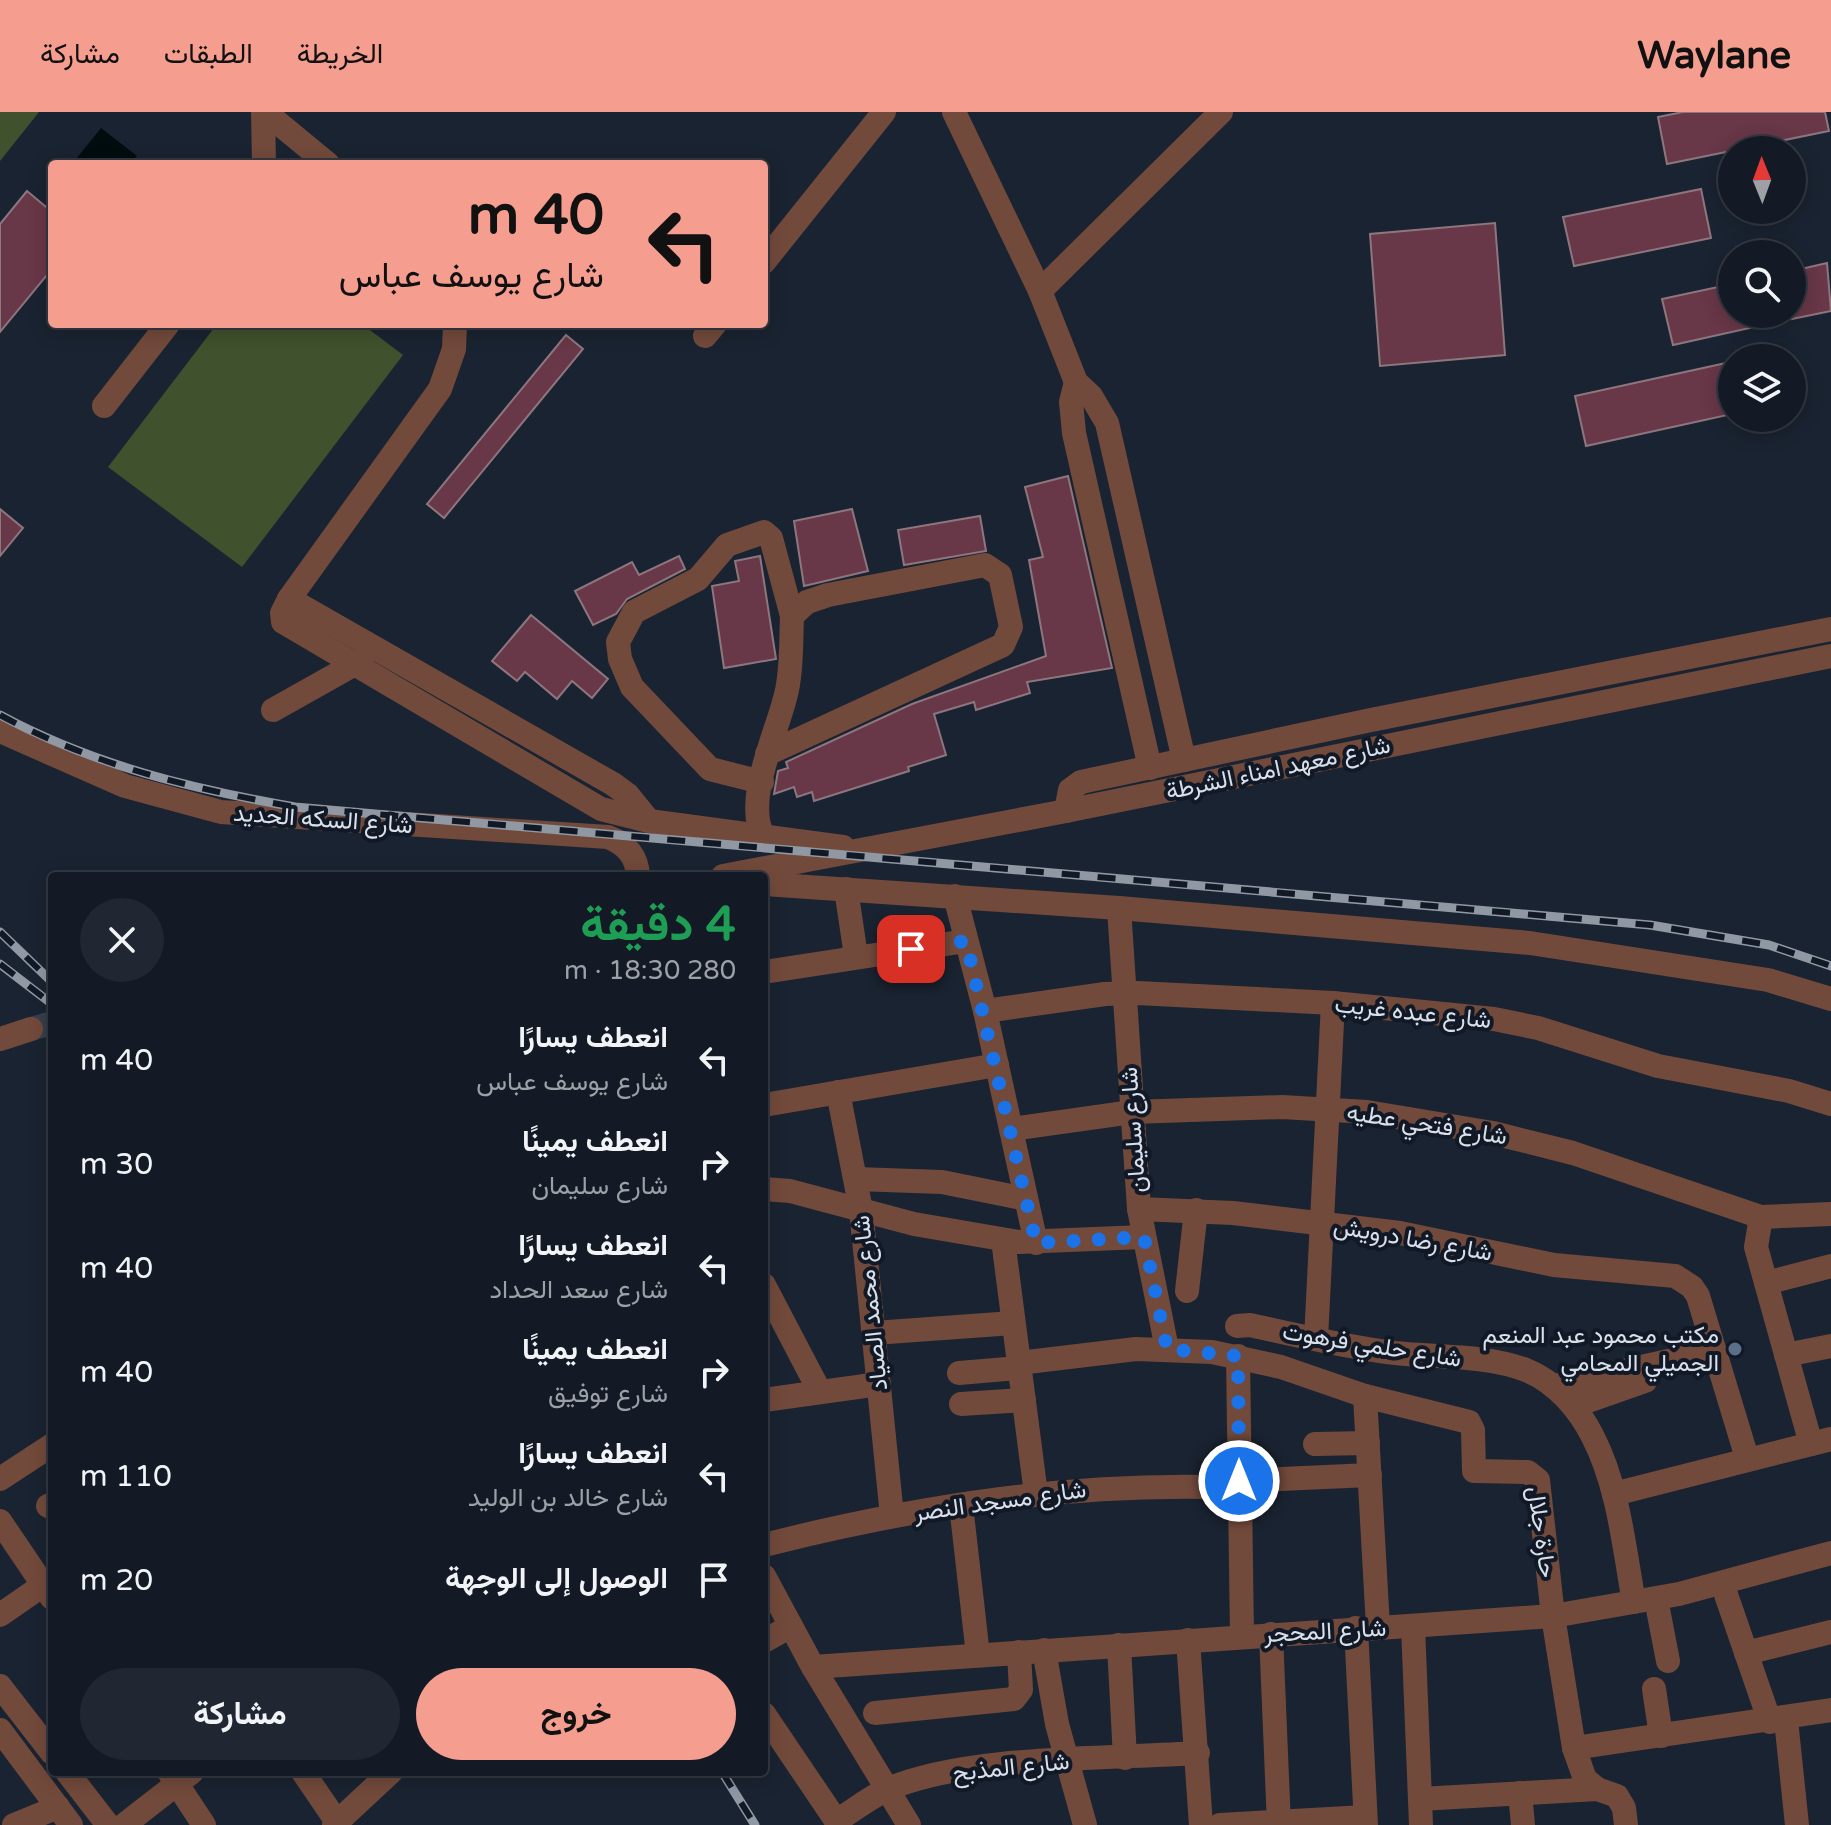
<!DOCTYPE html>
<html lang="ar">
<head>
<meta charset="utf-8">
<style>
	:root { --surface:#141a25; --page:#212732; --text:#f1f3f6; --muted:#9da1a7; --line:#333842; --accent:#f59d8f }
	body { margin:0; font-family:"Varela Round",Vazirmatn,sans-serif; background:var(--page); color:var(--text); direction:rtl; height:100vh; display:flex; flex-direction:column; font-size:30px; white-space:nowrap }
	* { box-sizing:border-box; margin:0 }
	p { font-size:26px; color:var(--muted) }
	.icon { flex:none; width:44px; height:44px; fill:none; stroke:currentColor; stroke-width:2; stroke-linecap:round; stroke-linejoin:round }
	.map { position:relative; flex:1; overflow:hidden; direction:ltr }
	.drawer { position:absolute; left:48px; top:760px; width:720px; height:904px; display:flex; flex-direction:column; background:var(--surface); border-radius:8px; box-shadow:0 4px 20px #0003,0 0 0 2px var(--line); direction:rtl }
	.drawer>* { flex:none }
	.banner { position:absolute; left:48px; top:48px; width:720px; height:168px; border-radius:8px; box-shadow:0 4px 20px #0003,0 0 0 2px var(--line); direction:rtl; background:#f59d8f; color:#111; overflow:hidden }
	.needle { width:52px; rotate:359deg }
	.tools { position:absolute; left:1718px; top:24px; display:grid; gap:16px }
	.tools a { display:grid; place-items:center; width:88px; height:88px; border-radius:50%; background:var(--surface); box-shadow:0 4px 20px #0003,0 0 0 2px var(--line); font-size:40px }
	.pin { position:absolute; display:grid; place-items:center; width:68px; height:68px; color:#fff; margin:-34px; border-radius:16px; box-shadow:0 4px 12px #0006 }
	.me { position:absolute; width:88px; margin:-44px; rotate:0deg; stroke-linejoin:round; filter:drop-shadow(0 0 6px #0008) }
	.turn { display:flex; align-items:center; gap:28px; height:168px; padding:0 32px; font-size:36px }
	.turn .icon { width:104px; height:104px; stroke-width:2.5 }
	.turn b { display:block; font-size:56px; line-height:68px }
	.round { display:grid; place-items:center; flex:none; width:84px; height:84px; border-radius:42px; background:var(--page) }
	.overview { display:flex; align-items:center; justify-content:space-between; height:136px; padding:0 32px }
	h1 { font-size:48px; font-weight:700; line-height:60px; color:#1e9e55 }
	.cta { display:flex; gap:16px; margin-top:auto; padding:16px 32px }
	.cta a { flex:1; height:92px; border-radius:48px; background:var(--accent); color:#111; font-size:32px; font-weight:700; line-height:92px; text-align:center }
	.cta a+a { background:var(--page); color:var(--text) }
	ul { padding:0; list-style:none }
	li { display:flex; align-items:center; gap:24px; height:104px; padding:0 32px }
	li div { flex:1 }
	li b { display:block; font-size:30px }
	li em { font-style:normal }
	header { display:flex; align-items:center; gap:48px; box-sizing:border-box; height:112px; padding:0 40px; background:var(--accent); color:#111 }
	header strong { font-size:38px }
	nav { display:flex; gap:44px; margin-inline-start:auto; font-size:28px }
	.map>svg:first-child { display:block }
	.green { fill:#3f512d }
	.water { fill:#000c0e }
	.building { fill:#683748; stroke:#8d767d; stroke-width:2 }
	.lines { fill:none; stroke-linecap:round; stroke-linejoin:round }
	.minor-tunnel { stroke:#373f4d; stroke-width:24; stroke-dasharray:24 12; stroke-linecap:butt }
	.minor { stroke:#724a3b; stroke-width:24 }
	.rail-casing { stroke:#9098a3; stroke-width:9 }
	.rail { stroke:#111927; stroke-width:6; stroke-dasharray:18; stroke-linecap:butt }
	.route { stroke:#1a73e8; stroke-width:14; stroke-dasharray:0 25.2 }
	.service-dot { fill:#5c6f8a; stroke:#111927; stroke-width:3 }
	.labels { text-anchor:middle; stroke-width:8; stroke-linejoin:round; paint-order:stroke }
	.street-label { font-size:24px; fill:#d9e0ea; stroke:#111927 }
	.poi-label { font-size:24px; fill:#d9e0ea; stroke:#111927; text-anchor:end }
</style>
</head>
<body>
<header>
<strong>Waylane</strong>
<nav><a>الخريطة</a><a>الطبقات</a><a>مشاركة</a></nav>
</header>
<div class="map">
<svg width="1831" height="1713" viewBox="0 0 1831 1713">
	<rect width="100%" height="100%" fill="#1a2331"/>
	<g class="green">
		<polygon points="0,0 39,0 0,49"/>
		<polygon points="217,212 362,212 403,243 242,455 108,355"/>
	</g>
	<polygon class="water" points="101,16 137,44 130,52 72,52"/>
	<g class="building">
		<polygon points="1683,0 1825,0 1829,19 1667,52 1658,5"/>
		<polygon points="1701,77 1711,126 1574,154 1563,105"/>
		<polygon points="27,79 52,100 52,157 0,220 0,112"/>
		<polygon points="1495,111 1505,243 1380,254 1370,122"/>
		<polygon points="1827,151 1831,199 1792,207 1792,159"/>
		<polygon points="1732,172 1732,202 1785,202 1786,208 1673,233 1662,187"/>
		<polygon points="566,223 583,237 444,406 427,392"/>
		<polygon points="1726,251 1732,277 1732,302 1586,334 1575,284"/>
		<polygon points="1068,364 1112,556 1027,570 1030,581 976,598 974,590 934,602 946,643 908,655 909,659 814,689 812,680 797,685 794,675 774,682 778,659 788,656 786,650 912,592 1046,544 1029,448 1043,445 1025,375"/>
		<polygon points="0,397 23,416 0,444"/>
		<polygon points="852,397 868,459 804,474 794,409"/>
		<polygon points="980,404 986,439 904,453 898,418"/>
		<polygon points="679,444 685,457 627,487 616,502 593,513 575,479 632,450 639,463"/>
		<polygon points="760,444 776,547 724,556 712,474 739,469 735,449"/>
		<polygon points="531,503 608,567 592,586 572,569 557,587 525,560 517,569 492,549"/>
	</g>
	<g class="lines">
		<polyline class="minor-tunnel" points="31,917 52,911"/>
		<g class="minor">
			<polyline points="263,0 264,52"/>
			<polyline points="265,0 328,52"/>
			<polyline points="954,0 1040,179 1076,270 1091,284 1107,311 1184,648"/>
			<polyline points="764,150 884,0"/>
			<polyline points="1040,179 1221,0"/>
			<polyline points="455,212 454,237 440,277 289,487 282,501 283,510 601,697 649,709 843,735"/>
			<polyline points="705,224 715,212"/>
			<polyline points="1076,270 1071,290 1074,321 1150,656"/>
			<polyline points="104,294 168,212"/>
			<polyline points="289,487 613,672 628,683 649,709"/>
			<polyline points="273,598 362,548"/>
			<path d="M0,619l125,55 96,26 387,25c18,7 29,19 30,39"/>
			<polyline points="762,670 710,657 632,575 620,547 618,530 634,500 698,467 727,433 764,420 771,426 792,504"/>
			<polyline points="1066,699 1070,678 1081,670 1371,608 1831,517"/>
			<path d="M764,726c-22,-38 15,-108 23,-148 5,-24 4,-50 5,-74l15,-14 21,-7 157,-30 15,10 11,52 -8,18 -236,109"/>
			<polyline points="723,764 1066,699 1831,544"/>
			<polyline points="764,772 1119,796 1530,831 1768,868 1831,887"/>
			<polyline points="846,777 856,844"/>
			<polyline points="955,784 985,899 1036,1131"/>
			<polyline points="1119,796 1139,1097 1167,1237"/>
			<polyline points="764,860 966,829"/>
			<polyline points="985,899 1105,882 1138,881 1333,891 1494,907 1538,916 1658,954 1789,979 1831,992"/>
			<polyline points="0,927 31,917"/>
			<polyline points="838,980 861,1098 892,1404"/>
			<polyline points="764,993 997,953"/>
			<polyline points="1011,1017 1132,1000 1282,995 1367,1000 1493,1021 1573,1041 1761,1105 1831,1102"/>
			<polyline points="856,1067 942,1070 1026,1087"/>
			<polyline points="764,1077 790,1079 914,1112 1019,1130 1144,1125"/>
			<polyline points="1139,1097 1233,1101 1400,1121 1554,1153 1675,1164 1692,1175 1698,1184 1747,1346"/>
			<polyline points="1761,1105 1756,1135 1811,1332"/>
			<polyline points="1003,1128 1036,1382"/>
			<polyline points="1766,1171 1831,1154"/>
			<polyline points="764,1173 820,1280"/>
			<polyline points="1187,1179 1196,1098"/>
			<path d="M1237,1214l13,-1c45,10 91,21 137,27 44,6 97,2 139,18 30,12 53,39 67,67 26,51 31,111 41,165"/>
			<polyline points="874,1221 1013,1211"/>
			<polyline points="1316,1227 1333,891"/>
			<polyline points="1786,1243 1831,1234"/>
			<polyline points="1238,1244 1242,1524"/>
			<polyline points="1019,1251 1136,1237 1212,1240 1281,1255 1365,1284 1469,1310 1473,1318 1474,1359 1528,1360 1538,1368 1553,1504 1574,1636 1585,1667 1597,1677"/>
			<polyline points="959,1261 1019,1256"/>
			<polyline points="1555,1274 1714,1239"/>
			<polyline points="1365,1284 1378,1515"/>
			<polyline points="764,1288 879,1272"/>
			<polyline points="961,1292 1024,1288"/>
			<polyline points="1574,1294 1645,1269 1646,1256"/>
			<polyline points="1315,1332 1368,1331"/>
			<polyline points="0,1367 52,1333"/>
			<polyline points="1239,1369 1370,1363"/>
			<polyline points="1614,1382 1831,1327"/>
			<polyline points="961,1393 978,1543"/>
			<polyline points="48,1394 52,1392"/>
			<polyline points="0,1409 52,1486"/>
			<path d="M764,1433c155,-39 314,-64 475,-57"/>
			<polyline points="764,1464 813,1555 909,1713"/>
			<polyline points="1722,1471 1770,1610"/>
			<polyline points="1656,1487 1668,1549"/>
			<polyline points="0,1503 52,1467"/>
			<polyline points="1413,1514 1421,1713"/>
			<polyline points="1356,1516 1366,1713"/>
			<polyline points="1271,1522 1279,1713"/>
			<polyline points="1188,1528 1201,1713"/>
			<polyline points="764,1529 791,1514"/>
			<polyline points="1119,1533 1125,1646"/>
			<polyline points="1044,1538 1057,1612 1085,1713"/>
			<polyline points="1746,1541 1831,1520"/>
			<polyline points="813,1555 1553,1504 1679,1482 1831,1441"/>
			<polyline points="0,1574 52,1641"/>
			<polyline points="1654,1577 1661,1624"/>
			<polyline points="875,1601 1014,1587 1021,1578 1019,1540"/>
			<polyline points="764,1602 839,1713"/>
			<polyline points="1786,1608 1797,1713"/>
			<polyline points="0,1618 71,1713"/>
			<polyline points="1574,1636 1831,1598"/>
			<polyline points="67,1660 108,1713"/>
			<polyline points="169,1660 204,1713"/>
			<polyline points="303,1660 337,1710"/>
			<polyline points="1520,1681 1523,1713"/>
			<polyline points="1420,1687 1597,1677 1617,1684 1624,1696 1626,1713"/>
			<path d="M836,1709c17,-10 34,-24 52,-32 80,-34 221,-30 310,-36"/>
			<polyline points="14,1713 58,1695"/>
			<polyline points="124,1713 192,1660"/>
			<polyline points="334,1713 391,1660"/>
			<polyline points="1220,1713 1365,1705"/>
		</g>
		<g class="rail-casing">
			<g id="rail">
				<path d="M0,603c93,50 192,74 295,92l1355,118 119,20 62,21"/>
				<polyline points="0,820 52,870"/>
				<polyline points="0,852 52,892"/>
				<polyline points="722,1660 755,1713"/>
			</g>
		</g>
		<use href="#rail" class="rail"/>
	</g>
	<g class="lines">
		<polyline class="route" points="911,837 966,829 1036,1131 1144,1125 1167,1237 1238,1244 1239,1369"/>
	</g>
	<circle class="service-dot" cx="1735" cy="1237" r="8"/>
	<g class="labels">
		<g class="street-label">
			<text transform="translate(1278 656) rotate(-12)" y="8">شارع معهد امناء الشرطة</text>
			<text transform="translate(323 707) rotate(4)" y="8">شارع السكه الحديد</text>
			<text transform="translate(1413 900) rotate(6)" y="8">شارع عبده غريب</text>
			<text transform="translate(1427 1012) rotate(9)" y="8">شارع فتحي عطيه</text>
			<text transform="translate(1133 1018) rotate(-94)" y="8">شارع سليمان</text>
			<text transform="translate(1413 1127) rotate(10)" y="8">شارع رضا درويش</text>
			<text transform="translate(870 1191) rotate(-96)" y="8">شارع محمد الصياد</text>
			<text transform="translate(1372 1233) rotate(9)" y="8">شارع حلمي فرهوت</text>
			<text transform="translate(1000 1389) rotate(-8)" y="8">شارع مسجد النصر</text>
			<text transform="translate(1542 1420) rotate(82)" y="8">حارة جلال</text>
			<text transform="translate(1325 1519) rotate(-3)" y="8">شارع المحجر</text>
			<text transform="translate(1011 1655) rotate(-6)" y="8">شارع المذبح</text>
		</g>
		<g class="poi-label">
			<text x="1719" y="1231">مكتب محمود عبد المنعم<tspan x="1719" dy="28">الجميلي المحامي</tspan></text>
		</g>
	</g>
</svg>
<div class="tools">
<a><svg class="needle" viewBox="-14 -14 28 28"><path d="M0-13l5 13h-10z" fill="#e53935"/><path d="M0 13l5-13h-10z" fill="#9da1a7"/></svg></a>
<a><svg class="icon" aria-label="search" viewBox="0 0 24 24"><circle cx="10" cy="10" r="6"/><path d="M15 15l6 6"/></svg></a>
<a><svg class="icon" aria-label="layers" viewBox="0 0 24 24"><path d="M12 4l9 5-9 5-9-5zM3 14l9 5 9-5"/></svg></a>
</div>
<div class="pin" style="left:911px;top:837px;background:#d93025"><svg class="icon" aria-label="arrive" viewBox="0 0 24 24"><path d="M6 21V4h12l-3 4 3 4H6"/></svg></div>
<svg class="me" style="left:1239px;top:1369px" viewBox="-20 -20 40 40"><circle r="17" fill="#1a73e8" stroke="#fff" stroke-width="3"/><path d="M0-11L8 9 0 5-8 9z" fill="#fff"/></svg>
<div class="banner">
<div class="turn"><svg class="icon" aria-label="left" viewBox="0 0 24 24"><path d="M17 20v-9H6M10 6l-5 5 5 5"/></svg><div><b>40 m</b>شارع يوسف عباس</div></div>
</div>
<section class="drawer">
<div class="overview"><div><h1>4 دقيقة</h1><p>280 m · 18:30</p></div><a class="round"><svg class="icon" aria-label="close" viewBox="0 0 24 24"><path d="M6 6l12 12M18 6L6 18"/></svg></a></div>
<ul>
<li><svg class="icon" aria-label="left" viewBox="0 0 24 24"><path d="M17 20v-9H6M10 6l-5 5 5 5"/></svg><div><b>انعطف يسارًا</b><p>شارع يوسف عباس</p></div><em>40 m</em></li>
<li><svg class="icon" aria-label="right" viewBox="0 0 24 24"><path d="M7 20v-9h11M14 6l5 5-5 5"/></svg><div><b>انعطف يمينًا</b><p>شارع سليمان</p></div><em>30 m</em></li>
<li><svg class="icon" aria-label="left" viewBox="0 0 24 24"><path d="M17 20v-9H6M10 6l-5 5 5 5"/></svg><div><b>انعطف يسارًا</b><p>شارع سعد الحداد</p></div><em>40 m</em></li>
<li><svg class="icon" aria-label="right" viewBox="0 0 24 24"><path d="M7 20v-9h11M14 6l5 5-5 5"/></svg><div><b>انعطف يمينًا</b><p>شارع توفيق</p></div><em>40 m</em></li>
<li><svg class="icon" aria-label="left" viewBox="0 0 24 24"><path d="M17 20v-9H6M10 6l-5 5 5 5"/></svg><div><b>انعطف يسارًا</b><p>شارع خالد بن الوليد</p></div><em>110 m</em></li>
<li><svg class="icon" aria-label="arrive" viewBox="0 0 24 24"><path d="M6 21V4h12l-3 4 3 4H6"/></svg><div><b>الوصول إلى الوجهة</b></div><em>20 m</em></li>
</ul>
<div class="cta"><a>خروج</a><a>مشاركة</a></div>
</section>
</div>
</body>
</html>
